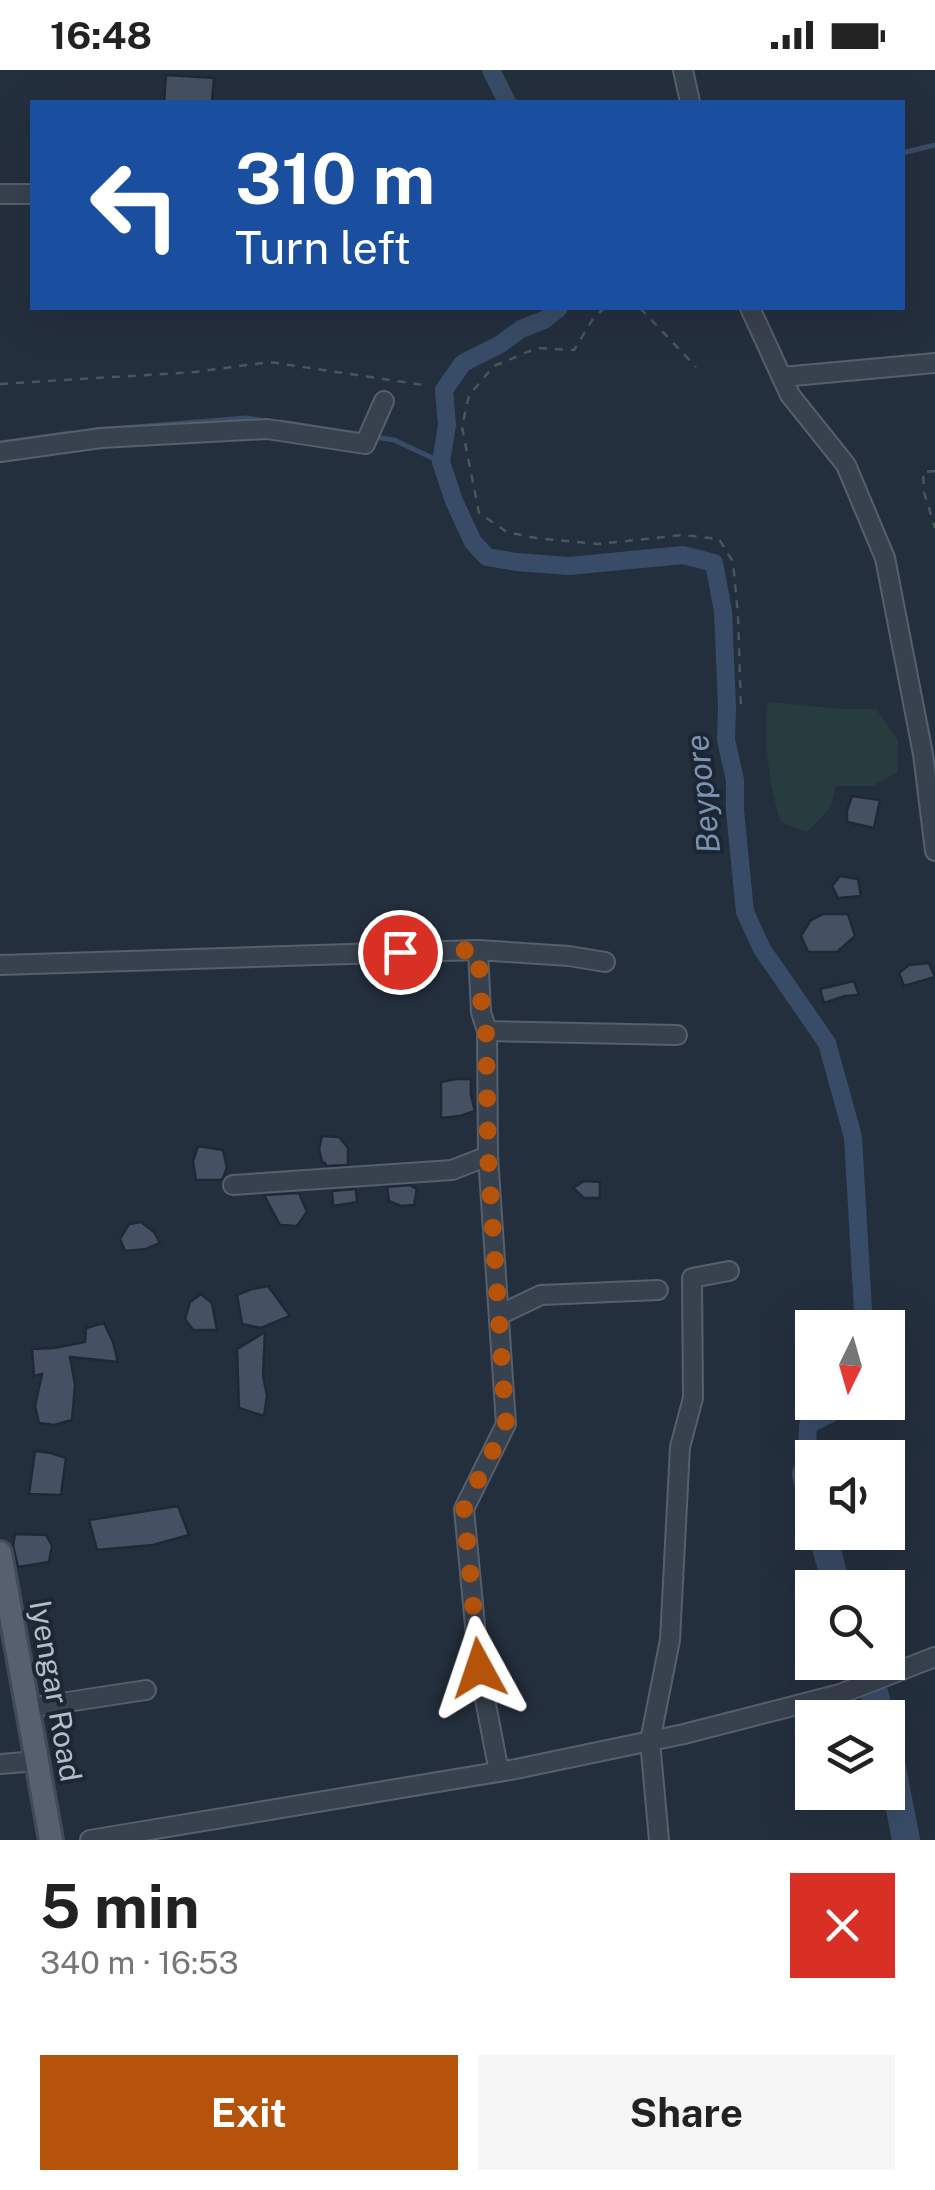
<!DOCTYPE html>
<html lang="en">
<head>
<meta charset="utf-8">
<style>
	:root { --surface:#fff; --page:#f6f6f6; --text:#222; --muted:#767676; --accent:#b45309 }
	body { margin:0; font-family:"Public Sans",sans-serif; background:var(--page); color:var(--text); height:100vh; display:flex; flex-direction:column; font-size:38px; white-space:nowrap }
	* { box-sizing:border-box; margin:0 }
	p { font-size:32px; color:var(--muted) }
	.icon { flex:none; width:55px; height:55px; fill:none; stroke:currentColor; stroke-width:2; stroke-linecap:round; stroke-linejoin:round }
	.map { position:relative; height:1770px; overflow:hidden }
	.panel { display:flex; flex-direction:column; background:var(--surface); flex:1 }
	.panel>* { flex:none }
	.banner { position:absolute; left:30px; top:30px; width:875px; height:210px; border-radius:0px; box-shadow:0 10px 40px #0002; background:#1a4fa0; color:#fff; overflow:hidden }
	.needle { width:65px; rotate:185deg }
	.tools { position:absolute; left:795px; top:1240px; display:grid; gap:20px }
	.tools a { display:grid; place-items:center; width:110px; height:110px; border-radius:0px; background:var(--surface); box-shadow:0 10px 40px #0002; font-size:50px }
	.pin { position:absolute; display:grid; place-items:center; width:85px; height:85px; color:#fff; margin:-42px; border:5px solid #fff; border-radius:50%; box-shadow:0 2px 10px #0007 }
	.me { position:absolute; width:110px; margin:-55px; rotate:355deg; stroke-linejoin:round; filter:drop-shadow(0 0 8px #0008) }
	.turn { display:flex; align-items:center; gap:35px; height:210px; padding:0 40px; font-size:45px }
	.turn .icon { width:130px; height:130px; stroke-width:2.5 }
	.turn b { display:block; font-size:70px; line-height:85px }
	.round { display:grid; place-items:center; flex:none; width:105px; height:105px; border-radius:0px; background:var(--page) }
	.headline { display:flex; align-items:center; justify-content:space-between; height:170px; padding:0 40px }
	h1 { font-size:60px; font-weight:700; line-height:75px }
	.action { display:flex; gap:20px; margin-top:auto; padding:20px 40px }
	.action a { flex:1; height:115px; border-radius:0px; background:var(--accent); color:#fff; font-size:40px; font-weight:700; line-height:115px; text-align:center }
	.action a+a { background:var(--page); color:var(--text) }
	.status { display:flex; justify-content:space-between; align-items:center; height:70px; padding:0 50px; background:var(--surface); direction:ltr }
	.status svg { height:28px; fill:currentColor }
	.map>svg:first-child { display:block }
	.green { fill:#263c3f }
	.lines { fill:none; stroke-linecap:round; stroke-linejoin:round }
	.stream { stroke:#394c67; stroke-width:5 }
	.canal { stroke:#394c67; stroke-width:18 }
	.river { stroke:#394c67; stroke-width:28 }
	.building { fill:#455162; stroke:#1f2835; stroke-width:2.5 }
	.minor-casing { stroke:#565f6c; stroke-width:22 }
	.major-casing { stroke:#414a57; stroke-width:28 }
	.path { stroke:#44595c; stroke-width:2.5; stroke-dasharray:8 8; stroke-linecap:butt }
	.minor { stroke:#38414e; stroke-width:18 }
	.major { stroke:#56606e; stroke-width:22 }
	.route { stroke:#b45309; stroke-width:18; stroke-dasharray:0 32.4 }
	.labels { text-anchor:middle; stroke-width:8; stroke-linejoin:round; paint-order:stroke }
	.street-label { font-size:30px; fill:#b4bcc9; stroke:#1d2633 }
	.water-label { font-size:32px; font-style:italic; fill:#7c92b1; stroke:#1d2633 }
</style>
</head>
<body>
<div class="status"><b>16:48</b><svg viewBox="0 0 49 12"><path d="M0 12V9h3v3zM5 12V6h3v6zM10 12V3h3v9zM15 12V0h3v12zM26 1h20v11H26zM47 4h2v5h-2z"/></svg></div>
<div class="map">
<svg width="935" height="1770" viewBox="0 0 935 1770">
	<rect width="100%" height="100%" fill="#242f3e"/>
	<path class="green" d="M768,632l74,7h34l22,31 -1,32 -24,14h-37l-5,21 -24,25 -26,-10c-12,-37 -18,-81 -13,-120z"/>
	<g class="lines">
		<g class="stream">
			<polyline points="902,83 935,75"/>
			<polyline points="281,352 364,365"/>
			<polyline points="97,360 246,348 266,351"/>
			<polyline points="375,367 394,370 441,392"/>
			<polyline points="0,373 71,363"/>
		</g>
		<g class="canal">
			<polyline points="491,0 507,32"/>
			<polyline points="559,238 544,250 521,259 499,275 463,293 444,320 447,355 441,392 454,431 473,472 487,487 516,492 569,496 683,485 714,493 723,541 727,637 726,670 735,710 735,741 745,842 762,879 827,973 853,1067 864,1258"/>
			<polyline points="806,1404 808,1355 842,1338 845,1332"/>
		</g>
		<g class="river">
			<polyline points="806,1404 812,1428"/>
			<polyline points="822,1462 837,1518"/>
			<polyline points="864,1592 882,1648"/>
			<polyline points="888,1677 906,1770"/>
		</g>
	</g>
	<g class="building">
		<polygon points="166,5 214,8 212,32 164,32"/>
		<polygon points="852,726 880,730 874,758 847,752 847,740"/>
		<polygon points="840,806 858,809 861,826 838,828 832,816"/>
		<polygon points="823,844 848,844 855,866 837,882 808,882 801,866 810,851"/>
		<polygon points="929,893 935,907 904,916 899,903 909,895"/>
		<polygon points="854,911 859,925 845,926 824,933 820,919"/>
		<polygon points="456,1009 471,1009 471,1025 475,1041 460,1046 441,1048 441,1012"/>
		<polygon points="322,1066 339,1067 348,1078 348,1095 326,1096 325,1093 322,1092 319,1079"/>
		<polygon points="198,1076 223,1080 227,1098 222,1110 196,1110 193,1092"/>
		<polygon points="584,1111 600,1112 600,1128 584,1128 573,1118"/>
		<polygon points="409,1115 417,1119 414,1135 401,1136 389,1131 387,1117"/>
		<polygon points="356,1119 357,1132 333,1136 332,1121"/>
		<polygon points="299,1123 307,1142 297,1156 280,1155 264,1125"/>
		<polygon points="141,1152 154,1162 160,1173 146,1179 125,1181 120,1169 129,1154"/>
		<polygon points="268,1216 290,1246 261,1258 242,1254 237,1225 252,1219"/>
		<polygon points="201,1224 212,1233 217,1260 193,1260 185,1249 190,1232"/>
		<polygon points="104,1253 113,1272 118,1292 70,1287 75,1314 72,1350 54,1355 39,1353 35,1336 42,1304 34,1306 32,1279 54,1278 85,1272 86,1258"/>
		<polygon points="265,1262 263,1305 267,1326 264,1346 239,1338 237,1279"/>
		<polygon points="35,1381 51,1383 66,1388 61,1425 29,1424"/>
		<polygon points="178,1436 189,1465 153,1475 97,1480 89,1450"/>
		<polygon points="15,1464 46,1465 52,1476 49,1492 18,1497 13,1476"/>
	</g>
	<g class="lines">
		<g class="minor-casing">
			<g id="minor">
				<polyline points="683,0 690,32"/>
				<polyline points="0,124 32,124"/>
				<polyline points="750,238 790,325 846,395 885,488 923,684 935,781"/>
				<polyline points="782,307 935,293"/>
				<polyline points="0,382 101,368 267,359 365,374 384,331"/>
				<polyline points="0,895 478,880"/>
				<polyline points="487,961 481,942 478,880 569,886 605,892"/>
				<polyline points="488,1086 506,1354 464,1439 479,1598 499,1702"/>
				<polyline points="233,1115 452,1100 488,1086 487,961 677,965"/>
				<polyline points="499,1245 541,1225 658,1220"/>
				<polyline points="28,1638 146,1620"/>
				<polyline points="0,1694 37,1691"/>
				<polyline points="90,1770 516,1699 684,1664 840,1624 935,1587"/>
				<polyline points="659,1770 650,1671 670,1570 680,1377 693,1328 692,1208 729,1201"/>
			</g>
		</g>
		<g class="major-casing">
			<polyline id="major" points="0,1483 51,1770"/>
		</g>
		<g class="path">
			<polyline points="605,238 594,247 574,280 537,278 494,296 469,325 462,357 479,443 507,462 536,468 598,474 683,465 719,469 733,492 738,546 741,637"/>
			<polyline points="640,238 696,297"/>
			<polyline points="0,314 195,302 270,292 423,315"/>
			<polyline points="935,401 923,402 924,422 935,458"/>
		</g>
		<use href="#minor" class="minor"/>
		<use href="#major" class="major"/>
	</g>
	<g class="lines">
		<polyline class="route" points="400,882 478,880 482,942 486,961 488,1086 506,1354 464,1438 479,1598"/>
	</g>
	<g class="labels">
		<g class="street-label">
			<text transform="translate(55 1621) rotate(80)" y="10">Iyengar Road</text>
		</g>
		<g class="water-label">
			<text transform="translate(703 724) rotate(-96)" y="11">Beypore</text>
		</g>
	</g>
</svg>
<div class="tools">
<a><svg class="needle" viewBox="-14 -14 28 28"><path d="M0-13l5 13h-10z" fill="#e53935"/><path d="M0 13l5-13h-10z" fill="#767676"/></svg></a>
<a><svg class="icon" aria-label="sound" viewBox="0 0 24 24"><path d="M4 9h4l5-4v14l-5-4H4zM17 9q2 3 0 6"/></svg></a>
<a><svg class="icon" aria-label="search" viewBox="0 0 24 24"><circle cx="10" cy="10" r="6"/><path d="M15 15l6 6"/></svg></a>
<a><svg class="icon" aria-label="layers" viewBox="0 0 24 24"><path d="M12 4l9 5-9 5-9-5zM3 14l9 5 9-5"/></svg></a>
</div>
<div class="pin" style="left:400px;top:882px;background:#d93025"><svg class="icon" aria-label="arrive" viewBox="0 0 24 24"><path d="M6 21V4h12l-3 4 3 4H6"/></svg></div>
<svg class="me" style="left:479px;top:1598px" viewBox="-20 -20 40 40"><path d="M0-17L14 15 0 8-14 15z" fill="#b45309" stroke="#fff" stroke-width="4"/></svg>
<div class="banner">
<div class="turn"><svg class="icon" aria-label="left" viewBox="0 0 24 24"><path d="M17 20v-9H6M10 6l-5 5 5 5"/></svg><div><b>310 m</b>Turn left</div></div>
</div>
</div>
<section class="panel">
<div class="headline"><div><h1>5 min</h1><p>340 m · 16:53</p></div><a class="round" style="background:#d93025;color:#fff"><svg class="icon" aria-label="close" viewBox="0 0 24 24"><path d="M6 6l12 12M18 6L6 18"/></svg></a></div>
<div class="action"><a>Exit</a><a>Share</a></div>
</section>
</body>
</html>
